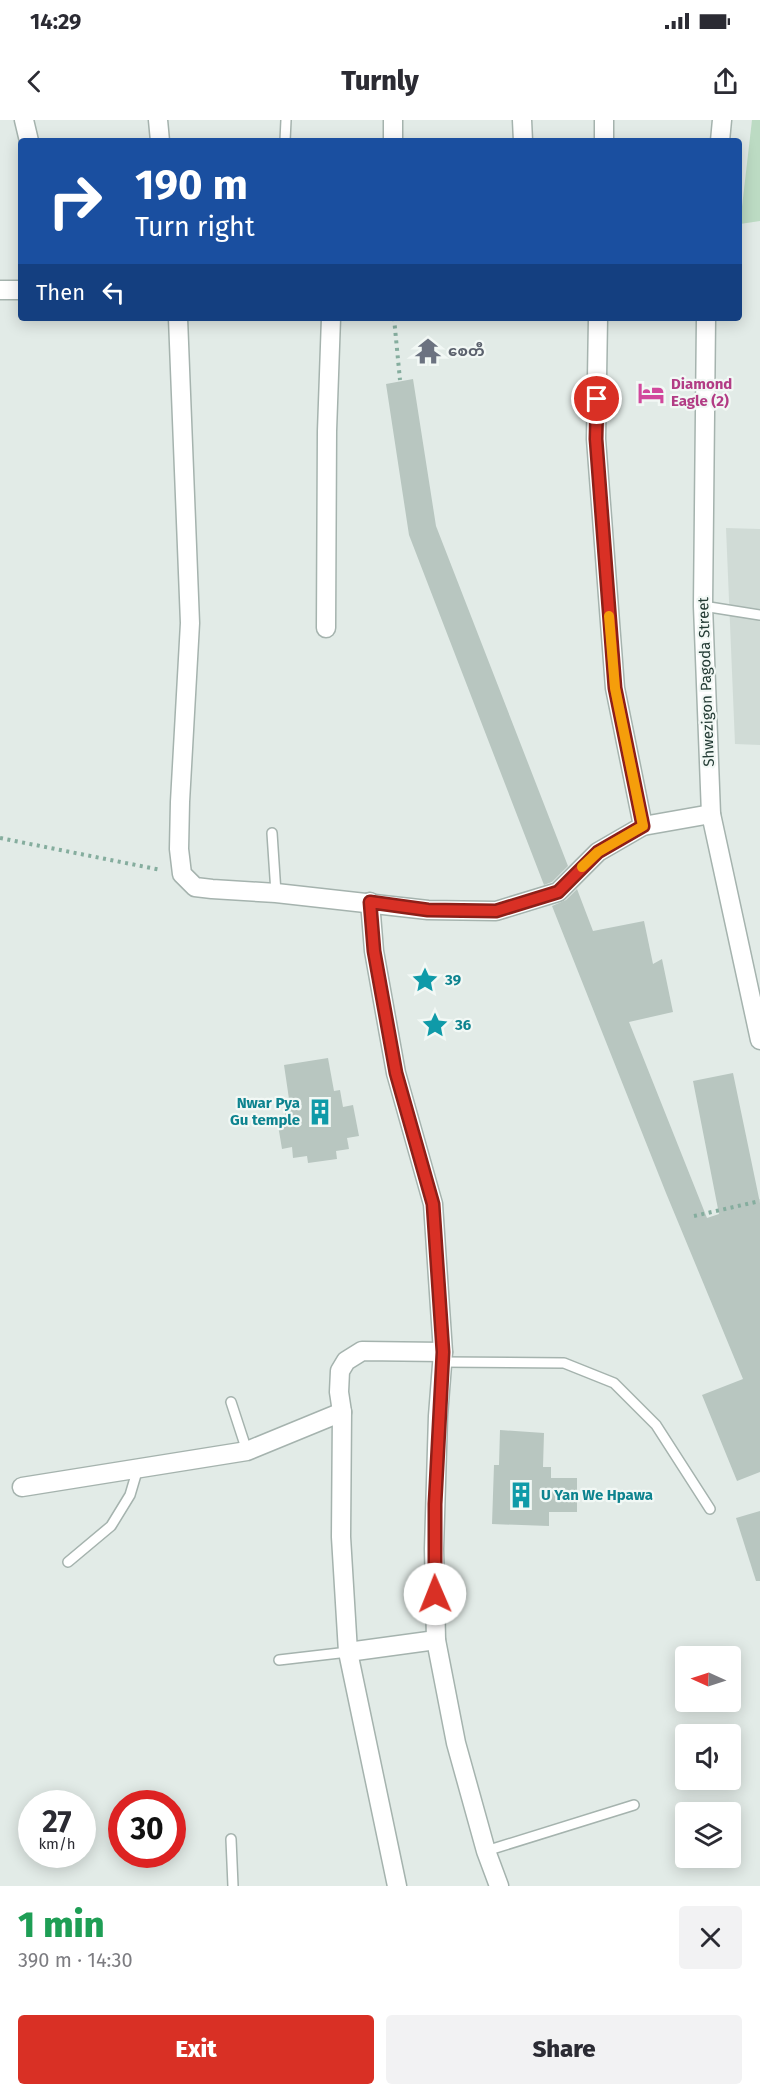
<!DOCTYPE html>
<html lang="en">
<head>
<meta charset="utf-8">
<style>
	:root { --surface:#fff; --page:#f2f2f3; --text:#2b2b33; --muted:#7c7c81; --accent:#d93025 }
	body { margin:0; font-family:"Fira Sans","Noto Sans Myanmar",sans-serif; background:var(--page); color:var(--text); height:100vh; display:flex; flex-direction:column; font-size:22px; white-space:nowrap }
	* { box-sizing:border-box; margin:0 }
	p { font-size:20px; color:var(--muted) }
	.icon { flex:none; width:33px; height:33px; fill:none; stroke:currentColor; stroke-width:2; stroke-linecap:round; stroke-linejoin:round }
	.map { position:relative; height:1766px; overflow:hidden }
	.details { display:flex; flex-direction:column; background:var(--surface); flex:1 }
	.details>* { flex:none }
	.top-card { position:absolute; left:18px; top:18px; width:724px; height:183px; border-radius:6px; box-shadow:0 3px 15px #0003; background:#1a4fa0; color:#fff; overflow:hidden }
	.needle { width:39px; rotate:273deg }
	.buttons { position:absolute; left:675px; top:1526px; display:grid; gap:12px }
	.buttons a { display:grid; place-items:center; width:66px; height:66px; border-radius:6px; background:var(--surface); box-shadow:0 3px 15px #0003; font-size:30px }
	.speed { position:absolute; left:18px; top:1670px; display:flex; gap:12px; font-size:30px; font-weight:700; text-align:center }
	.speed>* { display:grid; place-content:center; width:78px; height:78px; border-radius:50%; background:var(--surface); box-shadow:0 3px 15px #0003; line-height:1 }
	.speed small { font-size:15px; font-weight:400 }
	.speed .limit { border:9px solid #d22; background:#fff; color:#111 }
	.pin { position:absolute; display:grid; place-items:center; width:51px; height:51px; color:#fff; margin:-26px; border:3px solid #fff; border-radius:50%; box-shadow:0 2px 6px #0007 }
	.me { position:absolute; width:66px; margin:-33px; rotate:359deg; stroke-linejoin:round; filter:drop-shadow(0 0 4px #0008) }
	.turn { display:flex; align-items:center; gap:21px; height:126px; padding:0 18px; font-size:27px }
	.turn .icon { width:78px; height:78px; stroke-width:2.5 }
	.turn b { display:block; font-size:42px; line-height:51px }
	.then { display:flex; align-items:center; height:57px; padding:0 18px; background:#0003; gap:12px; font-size:22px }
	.round { display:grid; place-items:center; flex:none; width:63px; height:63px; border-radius:6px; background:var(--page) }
	.head { display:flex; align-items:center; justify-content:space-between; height:102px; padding:0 18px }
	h1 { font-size:36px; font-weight:800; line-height:45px; color:#1e9e55 }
	.cta { display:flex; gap:12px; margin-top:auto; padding:12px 18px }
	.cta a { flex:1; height:69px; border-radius:6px; background:var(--accent); color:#fff; font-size:24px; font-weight:800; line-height:69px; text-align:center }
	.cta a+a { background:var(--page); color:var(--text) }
	.status { display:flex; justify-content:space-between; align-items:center; height:42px; padding:0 30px; background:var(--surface); direction:ltr }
	.status svg { height:16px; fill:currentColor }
	header { display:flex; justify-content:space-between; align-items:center; height:78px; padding:0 18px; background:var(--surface); font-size:27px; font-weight:800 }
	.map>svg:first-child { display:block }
	.built { fill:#d0dbd6 }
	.green { fill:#bcdbc3 }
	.building { fill:#b8c6c0 }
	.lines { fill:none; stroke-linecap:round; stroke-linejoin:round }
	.service-casing { stroke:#a5b3ae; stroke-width:12 }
	.minor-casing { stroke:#a5b3ae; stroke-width:21 }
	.path { stroke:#85ad9e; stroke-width:4; stroke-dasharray:3 4.5; stroke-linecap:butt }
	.service { stroke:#fff; stroke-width:9 }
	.minor { stroke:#fff; stroke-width:18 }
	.route-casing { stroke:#8d1f18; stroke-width:15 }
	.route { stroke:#d93025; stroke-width:10 }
	.slow { stroke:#f59e0b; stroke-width:10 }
	.labels { text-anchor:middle; stroke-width:4.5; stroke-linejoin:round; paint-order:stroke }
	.worship-label { font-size:15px; font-weight:bold; fill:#5b616d; stroke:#f2f8f5; text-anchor:start }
	.hotel-label { font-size:15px; font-weight:bold; fill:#b23c85; stroke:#f2f8f5; text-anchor:start }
	.street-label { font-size:15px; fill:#233b34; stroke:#f2f8f5 }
	.culture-label { font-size:15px; font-weight:bold; fill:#0d838f; stroke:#f2f8f5; text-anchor:start }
</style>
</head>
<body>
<div class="status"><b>14:29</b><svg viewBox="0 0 49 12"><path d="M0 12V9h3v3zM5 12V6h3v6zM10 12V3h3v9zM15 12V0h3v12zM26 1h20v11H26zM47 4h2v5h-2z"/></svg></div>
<header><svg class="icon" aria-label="back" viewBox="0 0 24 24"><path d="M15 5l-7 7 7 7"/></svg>Turnly<svg class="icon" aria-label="share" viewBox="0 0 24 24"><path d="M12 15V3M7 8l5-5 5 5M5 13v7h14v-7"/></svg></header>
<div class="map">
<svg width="760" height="1766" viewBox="0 0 760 1766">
	<rect width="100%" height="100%" fill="#e2ebe7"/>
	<polygon class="built" points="726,408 760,409 760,625 735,624"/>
	<polygon class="green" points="752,0 760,0 760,101 740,104"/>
	<g class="building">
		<polygon points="413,259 436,406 568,746 552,762 544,765 409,415 386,264"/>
		<polygon points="577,769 593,811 644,801 653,844 662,839 673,892 629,902 707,1098 719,1094 693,961 733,953 760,1083 760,1352 737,1361 702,1275 743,1259 666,1073 552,786 566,780"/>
		<polygon points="328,938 334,971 340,970 343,987 353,985 359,1016 347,1018 349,1029 336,1031 337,1039 308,1043 307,1036 293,1038 292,1027 282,1029 277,999 286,998 283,979 289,979 284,945"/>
		<polygon points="500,1310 544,1313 543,1347 551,1347 551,1358 577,1358 577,1392 549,1392 549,1406 492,1404 494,1345 499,1345"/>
		<polygon points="760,1391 760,1461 756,1461 736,1398"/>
	</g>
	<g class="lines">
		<g class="service-casing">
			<g id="service">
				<polyline points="285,21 286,0"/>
				<polyline points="703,486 760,495"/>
				<polyline points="272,713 276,773"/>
				<polyline points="442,1242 564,1243 614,1263 656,1305 710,1389"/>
				<polyline points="231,1282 247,1331"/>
				<polyline points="68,1442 111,1406 130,1375 138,1348"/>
				<polyline points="279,1540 348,1532"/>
				<polyline points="231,1719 233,1766"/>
				<polyline points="486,1731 634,1685"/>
			</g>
		</g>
		<g class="minor-casing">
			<g id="minor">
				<polyline points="24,0 29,21"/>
				<polyline points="158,0 160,21"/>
				<polyline points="522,0 523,21"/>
				<polyline points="393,21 393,0"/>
				<polyline points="604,21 604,0"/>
				<polyline points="720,21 722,0"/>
				<polyline points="0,170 21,170"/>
				<polyline points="178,198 190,503 180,682 179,729 182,754 195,767 212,769 276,773 428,790 496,791 558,772 598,732 643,706 711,694"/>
				<polyline points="598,198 596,319 615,568 643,706"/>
				<polyline points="706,198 703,486 711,694 760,920"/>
				<polyline points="326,508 327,311 331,198"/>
				<polyline points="370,782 374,831 396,953 433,1084 443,1232 438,1296 434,1429 436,1520 456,1623 486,1731 499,1766"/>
				<polyline points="22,1367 247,1331 342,1292"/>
				<polyline points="348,1532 436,1520"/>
				<polyline points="397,1766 348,1532 341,1417 342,1292 339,1272 340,1251 346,1241 362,1231 443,1232"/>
			</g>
		</g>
		<g class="path">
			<polyline points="394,198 400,260"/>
			<polyline points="0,718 161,750"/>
			<polyline points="694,1096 760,1081"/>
		</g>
		<use href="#service" class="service"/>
		<use href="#minor" class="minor"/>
	</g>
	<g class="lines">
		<g class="route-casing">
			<polyline id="route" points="435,1474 435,1384 443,1232 433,1084 396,953 374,831 370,782 428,790 496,791 558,772 598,732 643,706 615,568 596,319 597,279"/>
		</g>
		<use href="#route" class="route"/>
		<polyline class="slow" points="582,747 598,732 643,706 615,568 609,496"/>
	</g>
	<defs>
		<g id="temple-bare" transform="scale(2.07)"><path d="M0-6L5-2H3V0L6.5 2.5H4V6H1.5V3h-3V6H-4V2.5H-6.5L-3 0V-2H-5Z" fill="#6b7280" stroke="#f2f8f5" stroke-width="2.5" paint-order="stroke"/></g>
		<g id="hotel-bare" transform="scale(2.07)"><path d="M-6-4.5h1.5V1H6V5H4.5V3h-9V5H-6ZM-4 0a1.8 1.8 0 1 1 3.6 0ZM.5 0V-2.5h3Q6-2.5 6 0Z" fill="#d1479c" stroke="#f2f8f5" stroke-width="2.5" paint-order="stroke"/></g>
		<g id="sight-bare" transform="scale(2.07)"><path d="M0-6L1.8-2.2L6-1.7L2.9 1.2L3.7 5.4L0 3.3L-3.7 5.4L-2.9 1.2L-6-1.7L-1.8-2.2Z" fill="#0f9aa8" stroke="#f2f8f5" stroke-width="2.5" paint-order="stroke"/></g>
		<g id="building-bare" transform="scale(2.07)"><path d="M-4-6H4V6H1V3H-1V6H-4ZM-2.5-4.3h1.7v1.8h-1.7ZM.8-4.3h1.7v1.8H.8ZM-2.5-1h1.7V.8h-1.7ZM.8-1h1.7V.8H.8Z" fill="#0f9aa8" stroke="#f2f8f5" stroke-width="2.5" paint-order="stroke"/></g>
	</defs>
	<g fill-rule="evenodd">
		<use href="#temple-bare" x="428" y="231"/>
		<use href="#hotel-bare" x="651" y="273"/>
		<use href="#sight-bare" x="425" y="860"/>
		<use href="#sight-bare" x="435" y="905"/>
		<use href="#building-bare" x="320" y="992"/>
		<use href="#building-bare" x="521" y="1375"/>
	</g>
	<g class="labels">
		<g class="worship-label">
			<text x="448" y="236">စေတီ</text>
		</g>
		<g class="hotel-label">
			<text x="671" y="269">Diamond<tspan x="671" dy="17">Eagle (2)</tspan></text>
		</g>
		<g class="street-label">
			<text transform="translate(706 562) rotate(-92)" y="5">Shwezigon Pagoda Street</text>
		</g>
		<g class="culture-label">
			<text x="445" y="865">39</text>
			<text x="455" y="910">36</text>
			<text x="300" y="988" text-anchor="end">Nwar Pya<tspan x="300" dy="17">Gu temple</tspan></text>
			<text x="541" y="1380">U Yan We Hpawa</text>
		</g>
	</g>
</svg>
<div class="buttons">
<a><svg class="needle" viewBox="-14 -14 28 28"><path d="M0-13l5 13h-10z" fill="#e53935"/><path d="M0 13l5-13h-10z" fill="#7c7c81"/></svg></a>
<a><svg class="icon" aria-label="sound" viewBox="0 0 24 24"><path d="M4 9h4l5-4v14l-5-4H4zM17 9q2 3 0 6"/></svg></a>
<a><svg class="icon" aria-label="layers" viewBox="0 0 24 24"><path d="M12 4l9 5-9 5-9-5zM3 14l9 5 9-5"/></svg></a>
</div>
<div class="speed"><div>27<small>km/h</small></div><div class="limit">30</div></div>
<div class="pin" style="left:597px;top:279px;background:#d93025"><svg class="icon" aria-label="arrive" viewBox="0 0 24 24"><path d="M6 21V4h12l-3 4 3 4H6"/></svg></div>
<svg class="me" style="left:435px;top:1474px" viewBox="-20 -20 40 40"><circle r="19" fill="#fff"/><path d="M0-13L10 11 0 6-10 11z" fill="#d93025"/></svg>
<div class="top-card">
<div class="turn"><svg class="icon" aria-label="right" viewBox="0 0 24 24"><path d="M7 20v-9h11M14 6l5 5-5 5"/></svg><div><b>190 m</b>Turn right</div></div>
<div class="then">Then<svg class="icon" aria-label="left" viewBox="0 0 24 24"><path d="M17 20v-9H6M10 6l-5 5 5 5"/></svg></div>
</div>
</div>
<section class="details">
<div class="head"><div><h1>1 min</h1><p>390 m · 14:30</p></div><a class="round"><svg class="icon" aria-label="close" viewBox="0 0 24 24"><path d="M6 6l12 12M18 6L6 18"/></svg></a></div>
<div class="cta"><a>Exit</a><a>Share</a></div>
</section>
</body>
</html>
